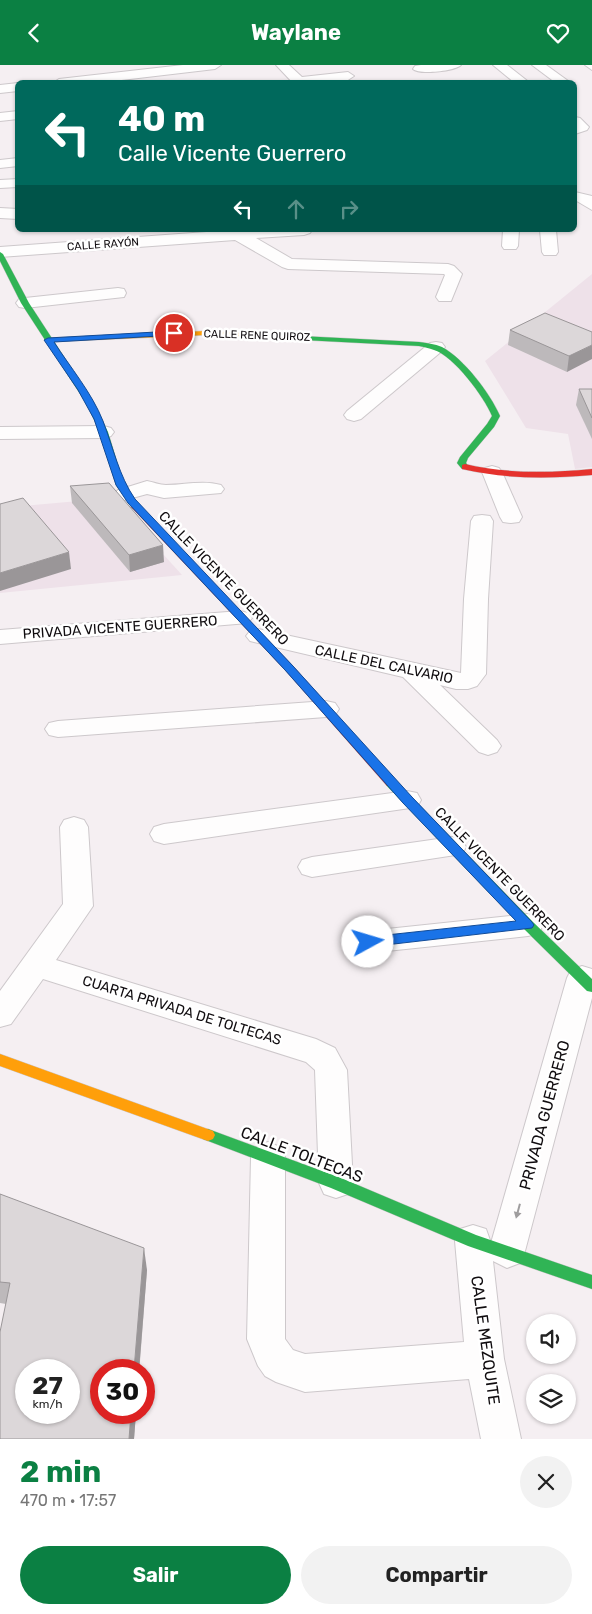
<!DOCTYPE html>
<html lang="es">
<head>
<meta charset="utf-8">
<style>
	:root { --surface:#fff; --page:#f2f2f2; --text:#222; --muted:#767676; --accent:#0b8043 }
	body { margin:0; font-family:Rubik,sans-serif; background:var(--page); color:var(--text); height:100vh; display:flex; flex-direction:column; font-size:19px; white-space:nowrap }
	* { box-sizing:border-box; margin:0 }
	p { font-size:16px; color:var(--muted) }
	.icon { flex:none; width:28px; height:28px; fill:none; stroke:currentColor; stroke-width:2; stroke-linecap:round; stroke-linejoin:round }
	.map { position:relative; height:1374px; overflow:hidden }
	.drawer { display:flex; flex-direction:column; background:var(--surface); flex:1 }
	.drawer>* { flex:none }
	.banner { position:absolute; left:15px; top:15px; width:562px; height:152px; border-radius:8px; box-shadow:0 1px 4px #0004; background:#00695c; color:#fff; overflow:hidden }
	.fabs { position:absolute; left:526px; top:1249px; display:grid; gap:10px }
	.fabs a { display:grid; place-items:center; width:50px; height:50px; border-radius:50%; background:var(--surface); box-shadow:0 1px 4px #0004; font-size:25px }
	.speed { position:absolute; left:15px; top:1294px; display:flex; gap:10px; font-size:25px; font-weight:700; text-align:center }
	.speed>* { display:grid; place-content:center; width:65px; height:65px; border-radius:50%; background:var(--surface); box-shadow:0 1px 4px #0004; line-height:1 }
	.speed small { font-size:12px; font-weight:400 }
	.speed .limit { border:8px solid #d22; background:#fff; color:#111 }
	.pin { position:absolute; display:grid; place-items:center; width:42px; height:42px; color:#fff; margin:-21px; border:2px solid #fff; border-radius:50%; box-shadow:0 1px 5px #0007 }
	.me { position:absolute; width:55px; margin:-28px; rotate:84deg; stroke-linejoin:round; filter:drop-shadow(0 0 4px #0008) }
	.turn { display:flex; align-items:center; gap:18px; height:105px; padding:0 20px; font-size:22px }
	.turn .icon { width:65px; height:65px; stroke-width:2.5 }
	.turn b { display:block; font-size:35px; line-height:42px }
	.lanes { display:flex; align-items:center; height:48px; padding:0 20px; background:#0003; justify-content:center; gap:25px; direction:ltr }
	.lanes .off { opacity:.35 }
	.round { display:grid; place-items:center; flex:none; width:52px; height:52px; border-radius:26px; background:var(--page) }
	.head { display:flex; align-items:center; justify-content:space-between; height:85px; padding:0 20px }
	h1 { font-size:30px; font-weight:700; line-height:38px; color:var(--accent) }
	.cta { display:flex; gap:10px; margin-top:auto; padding:10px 20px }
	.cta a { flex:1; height:58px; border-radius:30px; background:var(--accent); color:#fff; font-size:20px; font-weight:700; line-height:58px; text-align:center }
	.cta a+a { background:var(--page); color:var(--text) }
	header { display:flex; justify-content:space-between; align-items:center; height:65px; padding:0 20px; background:var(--accent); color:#fff; font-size:22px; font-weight:700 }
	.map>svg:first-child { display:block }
	.built { fill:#eee1e9 }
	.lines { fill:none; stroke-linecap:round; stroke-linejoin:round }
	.street-casing { stroke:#cdc8cb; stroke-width:2 }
	.fast-casing { stroke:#cdc8cb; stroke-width:1 }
	.slow-casing { stroke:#cdc8cb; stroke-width:1 }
	.jam-casing { stroke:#cdc8cb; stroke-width:1 }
	.street { fill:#fefdfd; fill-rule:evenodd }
	.fast { fill:#30b455; fill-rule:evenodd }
	.slow { fill:#ff9f0a; fill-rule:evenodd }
	.jam { fill:#e5322d; fill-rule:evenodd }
	.wall { fill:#bdb9bb }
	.shaded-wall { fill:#9a9698 }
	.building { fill:#dcd7d9; stroke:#9a9698; fill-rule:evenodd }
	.oneway { fill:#9f9d9e }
	.route { fill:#1a73e8; stroke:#114b97 }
	.labels { text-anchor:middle; stroke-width:5; stroke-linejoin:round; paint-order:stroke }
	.far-street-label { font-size:11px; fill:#100c0f; stroke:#fff }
	.street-label { font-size:14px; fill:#100c0f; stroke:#fff }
	.near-street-label { font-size:16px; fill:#100c0f; stroke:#fff }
</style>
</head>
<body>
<header><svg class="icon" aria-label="back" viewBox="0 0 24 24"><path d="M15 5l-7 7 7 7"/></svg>Waylane<svg class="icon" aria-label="heart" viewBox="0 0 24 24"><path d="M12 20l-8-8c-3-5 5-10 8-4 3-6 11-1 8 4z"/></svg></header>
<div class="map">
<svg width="592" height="1374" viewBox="0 0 592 1374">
	<rect width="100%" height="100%" fill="#f5eff2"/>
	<g class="built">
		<polygon points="592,209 592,402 575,404 568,369 526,363 485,296"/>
		<polygon points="112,433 182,510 0,528 0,443"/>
	</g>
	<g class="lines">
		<g class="street-casing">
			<g id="street">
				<polygon points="183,0 221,0 215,4 96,18 53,18 59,14"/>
				<polygon points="276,0 289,0 302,12 348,7 354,11 348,15 293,18"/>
				<path d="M421,0h40c-6,6 -42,10 -48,4l2,-3z"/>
				<polygon points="493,0 507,0 530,18 515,18"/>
				<polygon points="532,0 546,0 571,18 556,18"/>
				<polygon points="585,0 592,0 592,5"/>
				<polygon points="18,18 18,26 0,28 0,20"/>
				<polygon points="18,46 18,54 0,56 0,48"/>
				<polygon points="575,52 580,53 589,62 587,65 575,69"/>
				<polygon points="18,93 18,101 0,103 0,95"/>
				<polygon points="18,114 18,122 0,123 0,115"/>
				<polygon points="575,127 592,131 592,145 575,135"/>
				<polygon points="0,143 18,144 18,154 0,153"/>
				<polygon points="234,165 312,165 310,168 304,170 256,173 292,194 448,199 454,201 462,209 451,236 439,236 436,232 445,210 444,209 288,204 282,202 235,175 0,192 0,182"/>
				<polygon points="503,165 519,165 518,181 516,184 504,184 502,181"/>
				<polygon points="540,165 556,165 558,187 556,190 544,190 542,187"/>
				<polygon points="118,223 124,224 126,228 124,232 25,243 19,242 16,238 19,234 25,233"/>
				<polygon points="436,277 442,278 445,282 442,286 361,354 354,356 347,354 344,350 347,346 430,278"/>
				<polygon points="104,361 111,363 114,367 111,371 104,373 0,374 0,362"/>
				<polygon points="492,401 499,403 502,407 522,452 519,457 511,458 503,457 500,452 482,407 485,403"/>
				<path d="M147,416c6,1 13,4 19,4 19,0 36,-5 55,0l3,4 -3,4 -57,5 -17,-4 -22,6 -7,-2 -4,-4 4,-4z"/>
				<polygon points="482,450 490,451 493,456 488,534 486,609 477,621 468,624 456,624 440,620 497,675 501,681 497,687 488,690 479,687 403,612 250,576 246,571 250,566 258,564 461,608 464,534 471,456 474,451"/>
				<polygon points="240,546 248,548 252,553 248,558 0,579 0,565"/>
				<polygon points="326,636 335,638 339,644 335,650 326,652 58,672 49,670 45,664 49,658 58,656"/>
				<polygon points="407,726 417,728 421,735 417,742 164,779 154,776 150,769 154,762 164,759"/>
				<polygon points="74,752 84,755 88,762 93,841 56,895 316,974 335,983 347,1005 353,1118 348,1129 336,1133 324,1129 319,1118 315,1005 306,997 43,914 11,959 0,962 0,926 63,839 60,762 64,755"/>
				<polygon points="452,772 462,775 466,782 462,789 312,812 302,809 298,802 302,795 312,792"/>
				<polygon points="528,849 539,852 543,860 539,868 528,871 368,888 357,885 353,877 357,869 368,866"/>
				<polygon points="582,901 592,904 592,933 525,1186 520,1198 507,1203 493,1196 504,1294 521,1374 481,1374 469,1314 305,1327 276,1317 265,1311 258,1301 247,1274 251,1092 256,1082 268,1077 280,1082 285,1092 285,1274 293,1285 305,1289 464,1277 455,1176 460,1164 473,1160 486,1164 491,1178 567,913 571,905"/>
			</g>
		</g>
		<g class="fast-casing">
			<g id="fast">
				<polygon points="0,187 3,189 29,238 94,338 108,367 124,420 141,442 139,444 133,444 116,420 100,367 86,338 21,238 0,196"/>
				<path d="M261,269l158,8c7,1 16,2 23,5 22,12 48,46 58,69l-6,11 -26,31 -2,5 3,4 -1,2h-6l-5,-6 3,-6 27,-33 5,-8c-8,-19 -38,-60 -58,-66 -5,-2 -10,-3 -15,-4l-155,-8 -4,-2z"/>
				<polygon points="391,714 395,715 533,857 592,914 592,927 587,926 523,863 387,721 385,718 387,715"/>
				<polygon points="208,1064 341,1113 476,1170 592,1210 592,1224 468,1181 331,1123 203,1074 201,1070 203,1066"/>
			</g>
		</g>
		<g class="slow-casing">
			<g id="slow">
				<polygon points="206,266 264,269 268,271 264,273 206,270 48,277 44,275 48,273"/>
				<polygon points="0,989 213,1066 215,1070 213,1074 208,1076 0,1001"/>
			</g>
		</g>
		<g class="jam-casing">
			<g id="jam">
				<path d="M465,399c42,10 85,9 127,5v6c-44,4 -87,4 -130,-6v-4z"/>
				<polygon points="136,439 139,440 293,601 395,715 397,718 395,721 387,721 285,605 133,444 131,442"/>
			</g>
		</g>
		<use href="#street" class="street"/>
		<use href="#fast" class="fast"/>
		<use href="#slow" class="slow"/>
		<use href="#jam" class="jam"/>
	</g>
	<g class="wall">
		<polygon points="510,265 592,267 567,307 508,280"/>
		<polygon points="579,324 592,324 592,374 576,340"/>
		<polygon points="70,421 164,497 130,507 72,438"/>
		<polygon points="0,1129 147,1205 134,1374 0,1374 6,1239 0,1238"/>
	</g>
	<g class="shaded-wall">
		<polygon points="592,280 592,294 567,307 569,291"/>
		<polygon points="163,480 164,497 130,507 129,490"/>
		<polygon points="69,487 71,504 0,526 0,508"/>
		<polygon points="144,1183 147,1205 139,1305 134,1305"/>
		<polygon points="131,1348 136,1348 134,1374 129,1374"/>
	</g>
	<g class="building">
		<polygon points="545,248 592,267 592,280 569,291 510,265"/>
		<polygon points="579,324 592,324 592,353"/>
		<polygon points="109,418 163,480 129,490 70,421"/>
		<polygon points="23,433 69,487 0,508 0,439"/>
		<path d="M0,1129l144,54 -10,122h-33v43h30l-2,26h-129v-107l10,-49 -10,-1zM26,1305h43v43h-43z"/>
	</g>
	<defs><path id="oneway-solid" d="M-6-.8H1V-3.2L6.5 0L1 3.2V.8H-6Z" transform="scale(1.25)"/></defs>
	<use class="oneway" href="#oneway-solid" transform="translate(518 1146) rotate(105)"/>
	<path class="route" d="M174,266l4,2 -1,2 -123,7c16,25 38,51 49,79 10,26 16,55 32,78l158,167 119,131 120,125 2,3 -2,3 -164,19 -4,-1 -2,-4 2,-3 4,-2 148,-16 -113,-118 -118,-133 -157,-167 -12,-18 -22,-66 -16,-29 -34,-50 4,-2z"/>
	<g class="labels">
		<g class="far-street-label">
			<text transform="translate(103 179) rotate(-4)" y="4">CALLE RAYÓN</text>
			<text transform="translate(257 270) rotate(2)" y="4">CALLE RENE QUIROZ</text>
		</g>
		<g class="street-label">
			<text transform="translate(224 513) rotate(46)" y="5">CALLE VICENTE GUERRERO</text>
			<text transform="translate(120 562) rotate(-4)" y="5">PRIVADA VICENTE GUERRERO</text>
			<text transform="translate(384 599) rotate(12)" y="5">CALLE DEL CALVARIO</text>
			<text transform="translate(500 809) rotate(46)" y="5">CALLE VICENTE GUERRERO</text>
			<text transform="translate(182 945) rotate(17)" y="5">CUARTA PRIVADA DE TOLTECAS</text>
		</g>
		<g class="near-street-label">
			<text transform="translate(544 1050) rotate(-75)" y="6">PRIVADA GUERRERO</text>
			<text transform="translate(302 1089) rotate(21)" y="6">CALLE TOLTECAS</text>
			<text transform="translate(486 1275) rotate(82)" y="6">CALLE MEZQUITE</text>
		</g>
	</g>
</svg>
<div class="fabs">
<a><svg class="icon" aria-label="sound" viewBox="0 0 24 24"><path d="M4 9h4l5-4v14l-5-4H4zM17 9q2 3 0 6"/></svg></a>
<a><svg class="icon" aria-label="layers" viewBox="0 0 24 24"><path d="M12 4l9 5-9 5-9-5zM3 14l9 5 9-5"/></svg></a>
</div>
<div class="speed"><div>27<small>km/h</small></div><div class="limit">30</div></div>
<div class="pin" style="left:174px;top:268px;background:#d93025"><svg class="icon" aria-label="arrive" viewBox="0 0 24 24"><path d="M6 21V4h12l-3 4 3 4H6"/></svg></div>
<svg class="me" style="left:368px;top:877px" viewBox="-20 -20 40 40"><circle r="19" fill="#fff"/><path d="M0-13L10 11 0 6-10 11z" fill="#1a73e8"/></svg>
<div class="banner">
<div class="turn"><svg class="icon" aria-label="left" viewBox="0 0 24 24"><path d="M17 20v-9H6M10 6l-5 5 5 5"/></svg><div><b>40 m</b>Calle Vicente Guerrero</div></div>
<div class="lanes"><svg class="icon" aria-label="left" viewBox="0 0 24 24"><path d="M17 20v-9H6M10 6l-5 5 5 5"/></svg><svg class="icon off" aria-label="ahead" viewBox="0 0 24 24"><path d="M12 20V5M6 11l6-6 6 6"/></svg><svg class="icon off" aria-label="right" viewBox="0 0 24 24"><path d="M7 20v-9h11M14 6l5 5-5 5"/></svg></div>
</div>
</div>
<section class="drawer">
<div class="head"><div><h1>2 min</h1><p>470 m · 17:57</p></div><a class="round"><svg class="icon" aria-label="close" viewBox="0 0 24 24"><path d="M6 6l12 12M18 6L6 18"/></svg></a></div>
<div class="cta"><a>Salir</a><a>Compartir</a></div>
</section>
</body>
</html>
